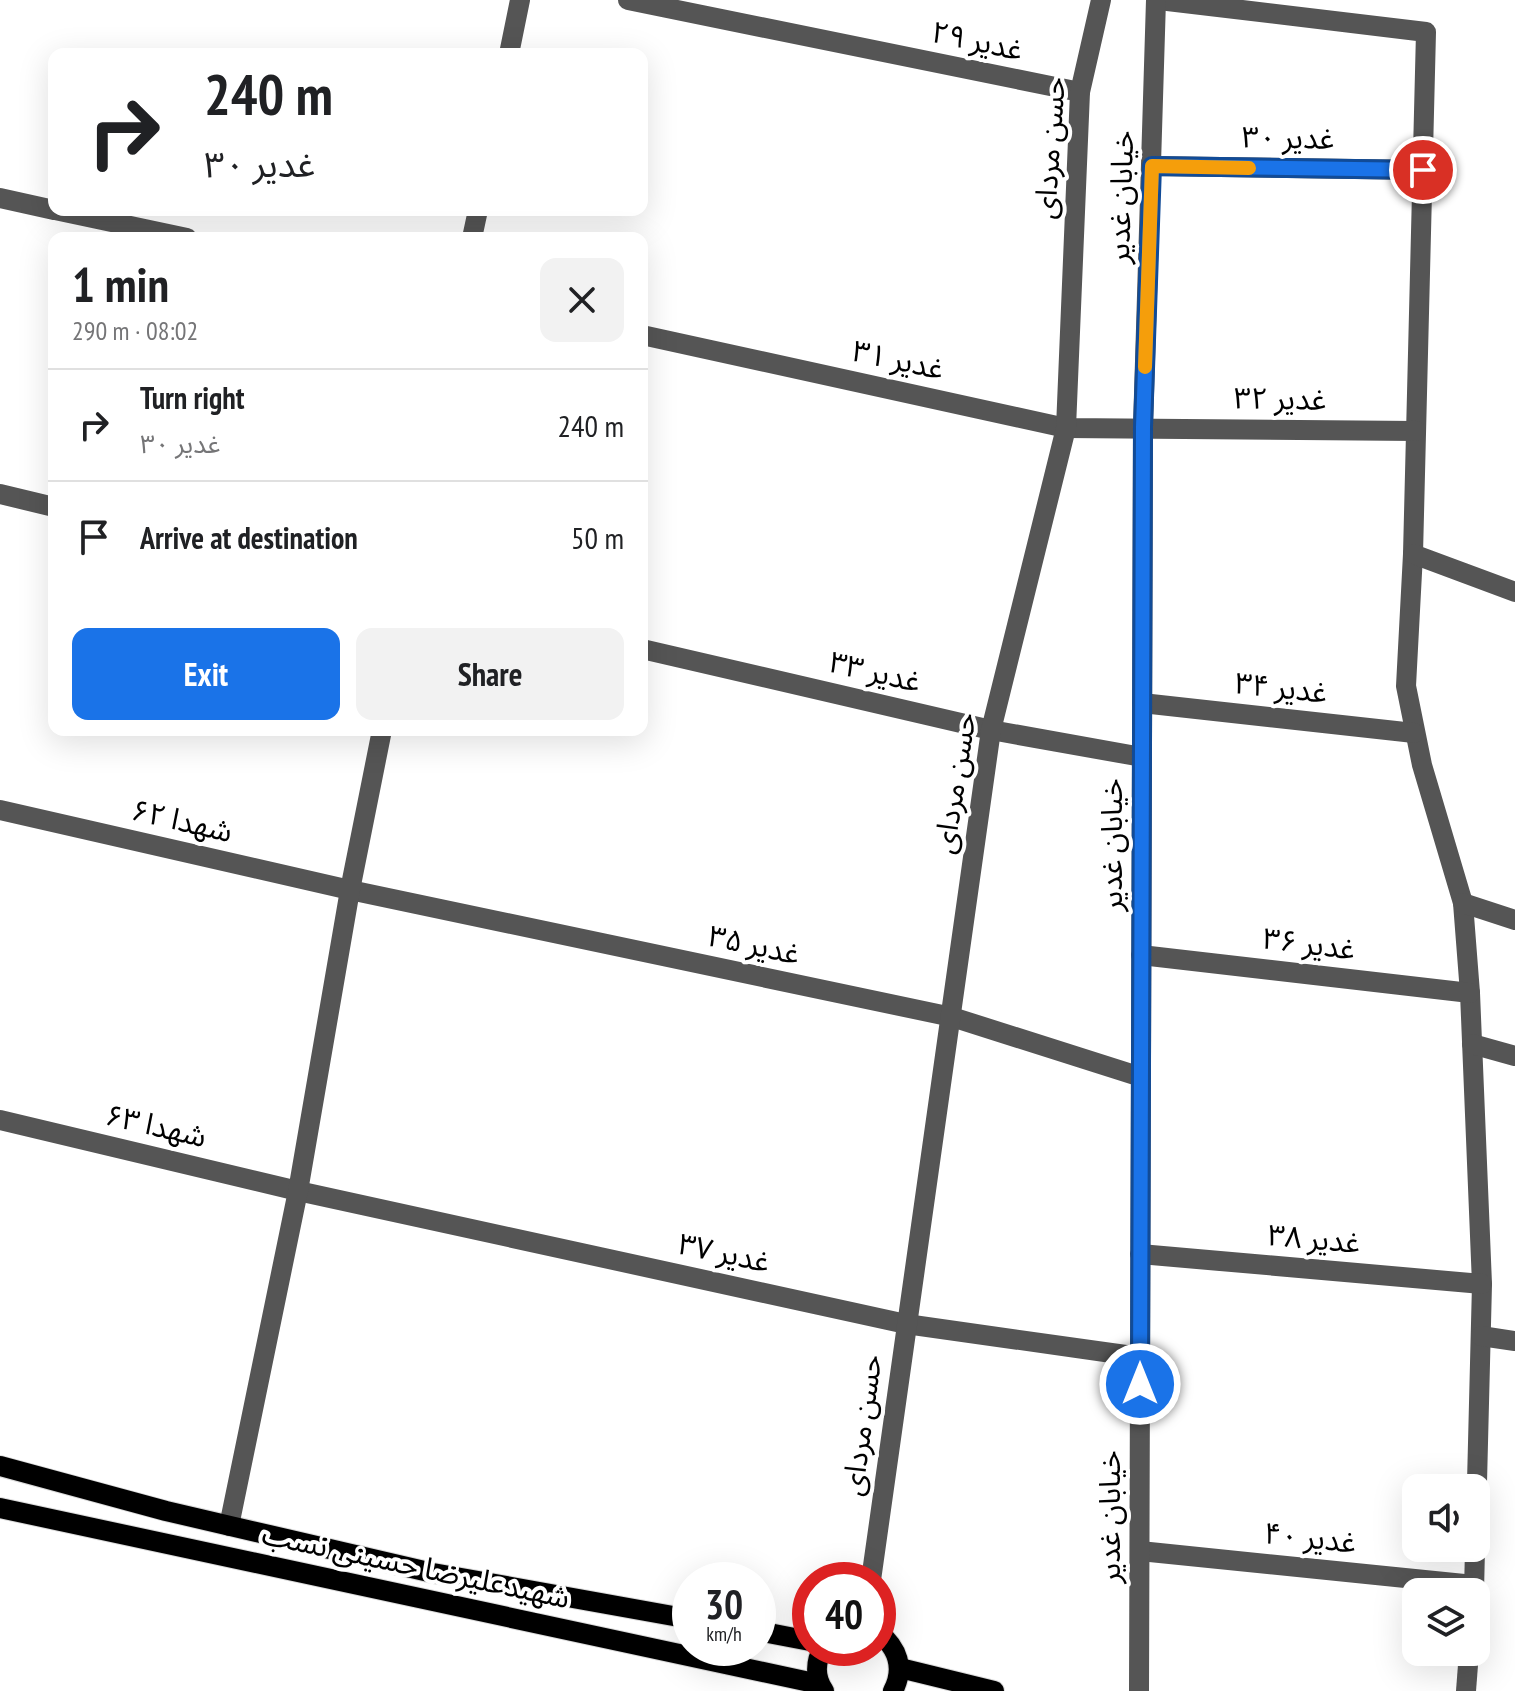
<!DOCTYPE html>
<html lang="en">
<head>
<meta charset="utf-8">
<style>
	:root { --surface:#fff; --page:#f2f2f2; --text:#202124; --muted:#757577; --line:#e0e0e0; --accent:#1a73e8 }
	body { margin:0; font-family:"PT Sans Narrow","Noto Sans Arabic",sans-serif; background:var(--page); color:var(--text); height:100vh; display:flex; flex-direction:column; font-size:30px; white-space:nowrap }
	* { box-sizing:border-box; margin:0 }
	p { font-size:26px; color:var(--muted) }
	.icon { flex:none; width:44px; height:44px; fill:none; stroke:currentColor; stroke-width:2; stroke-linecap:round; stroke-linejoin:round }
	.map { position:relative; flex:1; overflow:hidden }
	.drawer { position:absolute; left:48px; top:232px; width:600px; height:504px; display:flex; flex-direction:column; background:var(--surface); border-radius:16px; box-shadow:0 8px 32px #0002 }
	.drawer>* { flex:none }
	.banner { position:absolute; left:48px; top:48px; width:600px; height:168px; border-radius:16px; box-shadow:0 8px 32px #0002; background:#fff; color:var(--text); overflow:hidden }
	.tools { position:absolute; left:1402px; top:1474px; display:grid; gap:16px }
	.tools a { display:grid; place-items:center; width:88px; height:88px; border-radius:16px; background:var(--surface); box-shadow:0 8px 32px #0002; font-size:40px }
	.speed { position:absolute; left:672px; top:1562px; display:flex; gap:16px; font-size:40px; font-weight:700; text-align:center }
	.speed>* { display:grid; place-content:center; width:104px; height:104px; border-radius:50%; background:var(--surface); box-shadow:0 8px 32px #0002; line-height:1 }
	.speed small { font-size:20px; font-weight:400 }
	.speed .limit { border:12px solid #d22; background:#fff; color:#111 }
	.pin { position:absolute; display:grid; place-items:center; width:68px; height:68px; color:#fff; margin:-34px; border:4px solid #fff; border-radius:50%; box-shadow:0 2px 8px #0007 }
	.me { position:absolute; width:88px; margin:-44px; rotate:0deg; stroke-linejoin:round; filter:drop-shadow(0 0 6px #0008) }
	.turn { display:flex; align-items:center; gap:28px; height:168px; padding:0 24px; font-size:36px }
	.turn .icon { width:104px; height:104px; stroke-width:2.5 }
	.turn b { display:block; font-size:56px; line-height:68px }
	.round { display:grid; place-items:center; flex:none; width:84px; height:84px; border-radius:16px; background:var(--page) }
	.headline { display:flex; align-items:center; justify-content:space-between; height:136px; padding:0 24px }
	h1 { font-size:48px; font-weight:800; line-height:60px }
	.button { display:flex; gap:16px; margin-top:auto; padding:16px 24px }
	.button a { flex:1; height:92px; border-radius:16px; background:var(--accent); color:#fff; font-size:32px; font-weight:800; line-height:92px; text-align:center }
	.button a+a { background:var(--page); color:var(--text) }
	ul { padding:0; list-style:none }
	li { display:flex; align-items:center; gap:24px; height:112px; padding:0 24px; border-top:2px solid var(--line) }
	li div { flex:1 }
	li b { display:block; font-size:30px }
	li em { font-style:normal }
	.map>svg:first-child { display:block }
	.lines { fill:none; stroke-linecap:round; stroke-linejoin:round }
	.major-casing { stroke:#dbdbdb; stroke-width:22 }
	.minor { stroke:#555; stroke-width:20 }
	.major { stroke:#000; stroke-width:20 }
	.route-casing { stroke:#114b97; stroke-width:20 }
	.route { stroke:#1a73e8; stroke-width:14 }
	.slow { stroke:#f59e0b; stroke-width:14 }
	.labels { text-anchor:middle; stroke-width:8; stroke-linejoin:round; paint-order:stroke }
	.street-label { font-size:30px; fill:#000; stroke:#fff }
</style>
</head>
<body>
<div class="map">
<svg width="1515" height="1691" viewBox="0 0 1515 1691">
	<rect width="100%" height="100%" fill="#fff"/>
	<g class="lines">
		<g class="major-casing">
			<g id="major">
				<polyline points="0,1466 166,1511 433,1573 690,1619"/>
				<polyline points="0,1508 819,1684"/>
				<polyline points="758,1631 810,1641"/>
				<path d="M878,1632c20,16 27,36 15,59"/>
				<path d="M823,1648c-8,14 -8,30 1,43"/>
				<polyline points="900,1668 994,1691"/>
			</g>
		</g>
		<g class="minor">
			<polyline points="628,0 1080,92"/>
			<polyline points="1159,0 1426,32 1413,554 1406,686 1422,765 1463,903 1470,993 1482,1284 1476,1522"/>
			<polyline points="509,54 520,0"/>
			<polyline points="1152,166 1423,170"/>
			<polyline points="0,198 54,210"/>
			<polyline points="55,210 187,238"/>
			<polyline points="472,238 478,210"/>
			<polyline points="642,335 1066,428 1416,431"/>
			<polyline points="0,494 54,507"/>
			<polyline points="1413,554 1515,592"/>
			<polyline points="642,649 991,730 1142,757"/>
			<polyline points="1142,703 1414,733"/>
			<polyline points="0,810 350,890 952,1017 1141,1077"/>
			<polyline points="1463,903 1515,920"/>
			<polyline points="1141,955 1470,993"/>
			<polyline points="1472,1044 1515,1056"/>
			<polyline points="0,1120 298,1191 906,1324 1140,1357"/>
			<polyline points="1140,1254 1482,1284"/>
			<polyline points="1481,1336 1515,1341"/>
			<polyline points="229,1526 298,1191 350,890 382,730"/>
			<polyline points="1140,1551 1474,1585"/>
			<polyline points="871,1580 991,730 1066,428 1080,92 1101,0"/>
			<polyline points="1474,1592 1475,1548"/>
			<polyline points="1139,1691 1143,427 1156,0"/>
			<polyline points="1466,1691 1469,1652"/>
		</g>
		<use href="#major" class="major"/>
	</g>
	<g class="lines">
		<g class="route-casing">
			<polyline id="route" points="1140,1384 1143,427 1152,166 1423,170"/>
		</g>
		<use href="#route" class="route"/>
		<polyline class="slow" points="1145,367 1152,166 1249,168"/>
	</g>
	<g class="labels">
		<g class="street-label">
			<text transform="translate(977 41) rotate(12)" y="10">غدیر ۲۹</text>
			<text transform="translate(1288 138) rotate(1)" y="10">غدیر ۳۰</text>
			<text transform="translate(1050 148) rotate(-86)" y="10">حسن مردای</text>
			<text transform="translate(1121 197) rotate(-88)" y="10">خیابان غدیر</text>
			<text transform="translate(898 360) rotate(12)" y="10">غدیر ۳۱</text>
			<text transform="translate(1280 399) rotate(1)" y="10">غدیر ۳۲</text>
			<text transform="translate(875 672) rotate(13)" y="10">غدیر ۳۳</text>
			<text transform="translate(1281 688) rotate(6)" y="10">غدیر ۳۴</text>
			<text transform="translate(955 783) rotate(-81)" y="10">حسن مردای</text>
			<text transform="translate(182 821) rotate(13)" y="10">شهدا ۶۲</text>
			<text transform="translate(1112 845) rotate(-90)" y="10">خیابان غدیر</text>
			<text transform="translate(1309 944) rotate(7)" y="10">غدیر ۳۶</text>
			<text transform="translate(754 945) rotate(12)" y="10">غدیر ۳۵</text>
			<text transform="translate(156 1126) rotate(13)" y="10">شهدا ۶۳</text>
			<text transform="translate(1314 1239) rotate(5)" y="10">غدیر ۳۸</text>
			<text transform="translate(724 1253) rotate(12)" y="10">غدیر ۳۷</text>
			<text transform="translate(862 1425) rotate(-82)" y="10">حسن مردای</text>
			<text transform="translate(1110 1517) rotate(-90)" y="10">خیابان غدیر</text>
			<text transform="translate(1310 1538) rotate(6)" y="10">غدیر ۴۰</text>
			<text transform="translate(416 1566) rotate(12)" y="10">شهیدعلیرضا حسینی نسب</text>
		</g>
	</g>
</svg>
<div class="tools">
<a><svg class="icon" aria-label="sound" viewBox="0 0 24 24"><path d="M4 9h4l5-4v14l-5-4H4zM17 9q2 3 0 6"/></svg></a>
<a><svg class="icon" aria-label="layers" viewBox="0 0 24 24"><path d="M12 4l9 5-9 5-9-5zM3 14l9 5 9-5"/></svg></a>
</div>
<div class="speed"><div>30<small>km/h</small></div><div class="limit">40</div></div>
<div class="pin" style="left:1423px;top:170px;background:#d93025"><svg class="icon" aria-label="arrive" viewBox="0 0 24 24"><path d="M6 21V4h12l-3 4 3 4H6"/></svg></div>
<svg class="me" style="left:1140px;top:1384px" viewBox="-20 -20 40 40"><circle r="17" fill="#1a73e8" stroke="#fff" stroke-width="3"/><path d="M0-11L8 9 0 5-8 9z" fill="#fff"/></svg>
<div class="banner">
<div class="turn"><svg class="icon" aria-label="right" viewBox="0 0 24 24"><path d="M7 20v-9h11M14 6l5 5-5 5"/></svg><div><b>240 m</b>غدیر ۳۰</div></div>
</div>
<section class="drawer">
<div class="headline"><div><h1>1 min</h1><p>290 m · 08:02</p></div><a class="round"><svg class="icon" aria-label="close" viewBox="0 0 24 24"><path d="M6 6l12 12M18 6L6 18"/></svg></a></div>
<ul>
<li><svg class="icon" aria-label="right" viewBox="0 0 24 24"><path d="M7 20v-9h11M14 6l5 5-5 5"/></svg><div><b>Turn right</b><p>غدیر ۳۰</p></div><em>240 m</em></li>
<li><svg class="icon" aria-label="arrive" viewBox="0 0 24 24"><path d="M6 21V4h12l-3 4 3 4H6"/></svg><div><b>Arrive at destination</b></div><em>50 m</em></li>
</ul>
<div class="button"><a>Exit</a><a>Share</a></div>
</section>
</div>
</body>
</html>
